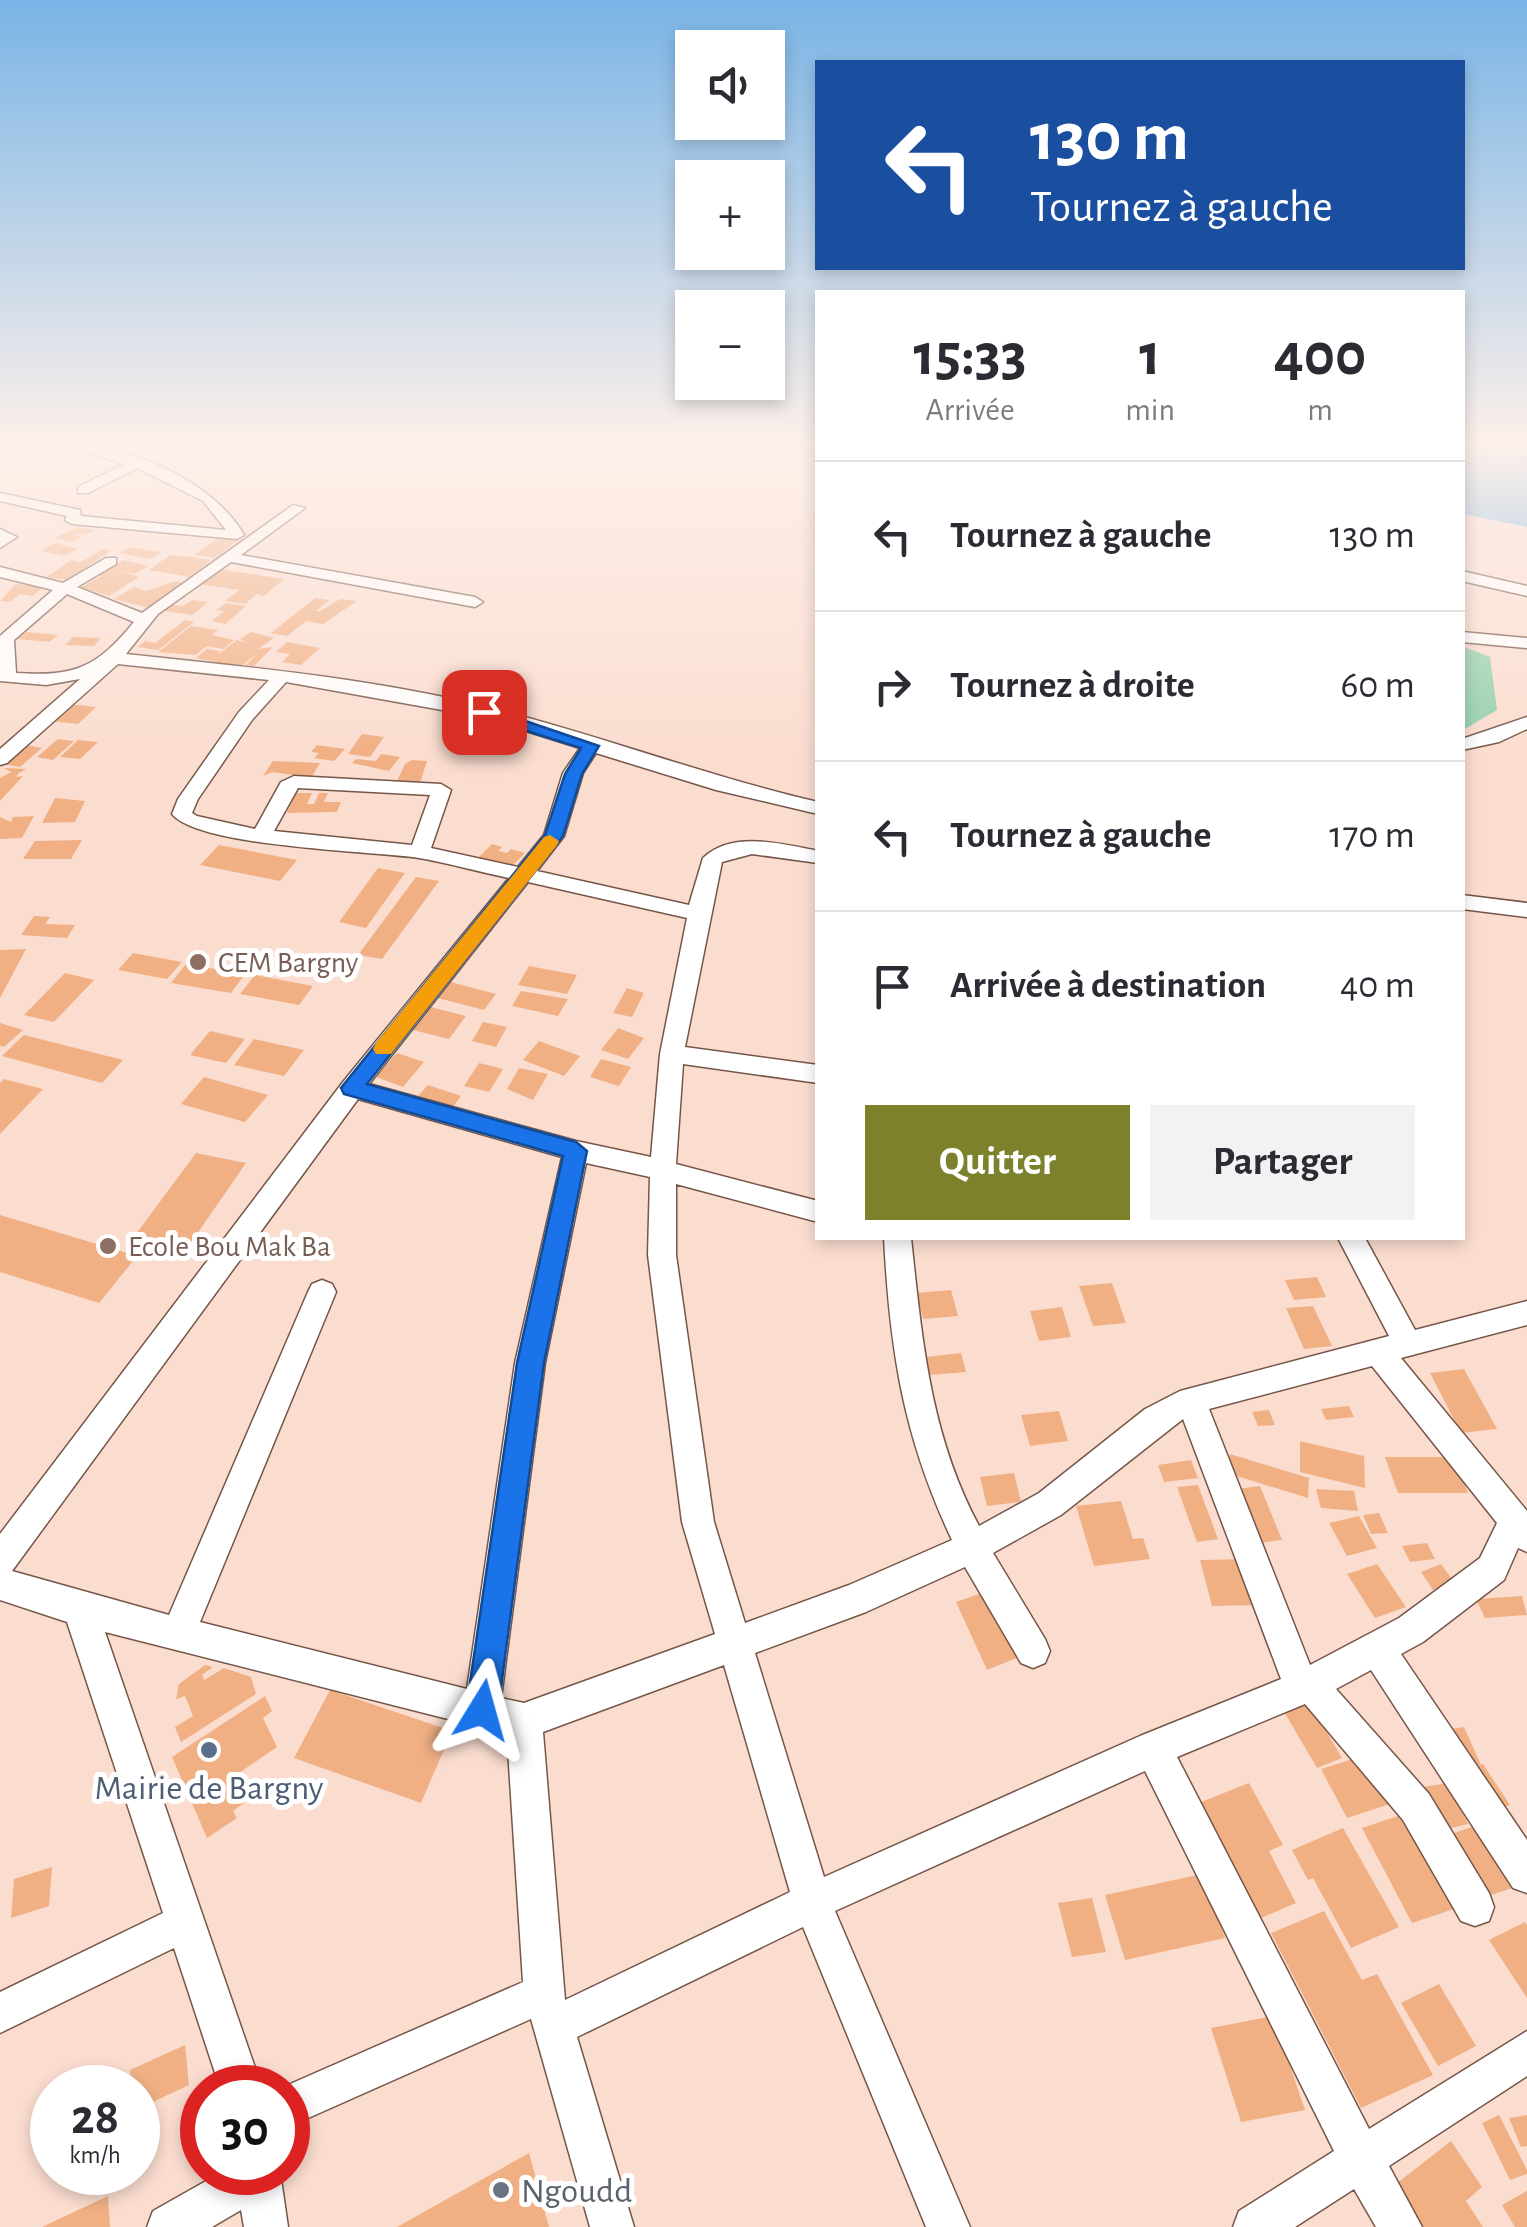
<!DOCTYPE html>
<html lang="fr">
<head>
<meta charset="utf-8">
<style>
	:root { --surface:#fff; --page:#f2f2f3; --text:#2b2b33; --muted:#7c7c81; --line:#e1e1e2; --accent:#7d812b }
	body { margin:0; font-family:"Alegreya Sans",sans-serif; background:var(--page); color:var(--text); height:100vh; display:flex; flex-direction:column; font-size:38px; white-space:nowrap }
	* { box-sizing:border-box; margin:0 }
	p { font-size:32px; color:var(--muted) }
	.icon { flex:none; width:55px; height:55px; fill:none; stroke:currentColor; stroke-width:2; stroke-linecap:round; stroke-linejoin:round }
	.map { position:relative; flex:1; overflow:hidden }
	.details { position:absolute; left:815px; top:290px; width:650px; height:950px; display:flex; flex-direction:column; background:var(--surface); border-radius:0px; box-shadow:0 5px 15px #0003 }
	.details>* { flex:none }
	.top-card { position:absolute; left:815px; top:60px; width:650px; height:210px; border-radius:0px; box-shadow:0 5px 15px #0003; background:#1a4fa0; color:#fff; overflow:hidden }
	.tools { position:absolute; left:675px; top:30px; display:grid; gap:20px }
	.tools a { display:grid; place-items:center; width:110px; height:110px; border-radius:0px; background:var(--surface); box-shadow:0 5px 15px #0003; font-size:50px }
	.speed { position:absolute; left:30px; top:2065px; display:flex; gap:20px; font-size:50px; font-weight:700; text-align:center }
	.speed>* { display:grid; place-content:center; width:130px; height:130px; border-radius:50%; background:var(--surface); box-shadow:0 5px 15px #0003; line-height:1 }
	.speed small { font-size:25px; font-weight:400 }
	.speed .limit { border:15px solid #d22; background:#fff; color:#111 }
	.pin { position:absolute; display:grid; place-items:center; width:85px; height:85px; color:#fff; margin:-42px; border-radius:20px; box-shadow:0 5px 15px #0006 }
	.me { position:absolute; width:110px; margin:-55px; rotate:8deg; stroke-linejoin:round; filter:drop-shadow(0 0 8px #0008) }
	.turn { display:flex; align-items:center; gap:35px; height:210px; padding:0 50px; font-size:45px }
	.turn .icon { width:130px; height:130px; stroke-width:2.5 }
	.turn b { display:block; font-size:70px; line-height:85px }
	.eta { display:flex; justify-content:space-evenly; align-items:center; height:170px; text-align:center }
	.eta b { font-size:60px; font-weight:700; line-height:70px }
	.cta { display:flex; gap:20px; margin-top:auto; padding:20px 50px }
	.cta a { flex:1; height:115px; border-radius:0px; background:var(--accent); color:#fff; font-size:40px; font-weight:700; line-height:115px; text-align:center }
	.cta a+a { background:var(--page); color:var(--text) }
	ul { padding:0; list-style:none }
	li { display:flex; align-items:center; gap:30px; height:150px; padding:0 50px; border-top:2px solid var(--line) }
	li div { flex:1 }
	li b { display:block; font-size:38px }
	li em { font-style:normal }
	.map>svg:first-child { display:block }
	.green { fill:#94d1ad }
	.water { fill:#72b5e4 }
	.building { fill:#f1b084 }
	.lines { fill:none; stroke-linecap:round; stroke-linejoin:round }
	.street-casing { stroke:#755648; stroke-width:3 }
	.street { fill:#fff; fill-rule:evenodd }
	.route { fill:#1a73e8; stroke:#114b97; stroke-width:2.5 }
	.slow { fill:#f59e0b }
	.education-dot { fill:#8d6e63; stroke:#fff; stroke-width:4 }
	.service-dot { fill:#5c6f8a; stroke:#fff; stroke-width:4 }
	.worship-dot { fill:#6b7280; stroke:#fff; stroke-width:4 }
	.labels { text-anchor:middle; stroke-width:10; stroke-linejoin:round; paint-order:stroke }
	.education-label { font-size:30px; fill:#785e54; stroke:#fff; text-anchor:start }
	.near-service-label { font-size:35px; fill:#4e5e75; stroke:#fff }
	.near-worship-label { font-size:35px; fill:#5b616d; stroke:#fff; text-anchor:start }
</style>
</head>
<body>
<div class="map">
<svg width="1527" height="2227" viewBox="0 0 1527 2227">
	<rect width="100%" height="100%" fill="#fbddd0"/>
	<polygon class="green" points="1462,646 1490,657 1497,710 1463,730"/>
	<polygon class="water" points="1462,441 1527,441 1527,527 1463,514"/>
	<g class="building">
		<polygon points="79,527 94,530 86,535 78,533 75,535 82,536 72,542 54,538"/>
		<polygon points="220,536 240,539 215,558 194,555"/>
		<polygon points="55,543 78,549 64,556 41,551"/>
		<polygon points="129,547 161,552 151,559 119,553"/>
		<polygon points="103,549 111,551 67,580 47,577 71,560 81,562"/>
		<polygon points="170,555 184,556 211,560 190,577 149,570"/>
		<polygon points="124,560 149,566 135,574 119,570 139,577 109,596 81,587 101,576 95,575"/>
		<polygon points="219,569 284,579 264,596 257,594 245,604 225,601 239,590 199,584"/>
		<polygon points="176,581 186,584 149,608 114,599 134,587 146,591"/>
		<polygon points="16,584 43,587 33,596 20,594 10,602 0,601"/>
		<polygon points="315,598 329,600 316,611 320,611 340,599 357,601 323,624 306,621 287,636 271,633"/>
		<polygon points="192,600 208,602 192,615 160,610 168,604 183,606"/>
		<polygon points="226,603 246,606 225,624 212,621 224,611 216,610"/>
		<polygon points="185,620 194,622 158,650 138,647 145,641 155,643"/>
		<polygon points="191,626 218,630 212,635 234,640 223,649 207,646 195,655 158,652"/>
		<polygon points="27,632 58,635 49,642 18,639"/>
		<polygon points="251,632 274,638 258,649 273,647 254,666 246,665 258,653 240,667 196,658 207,649 220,651 217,655 237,640 248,643 240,639"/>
		<polygon points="73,637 101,638 94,646 65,645"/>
		<polygon points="287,642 320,648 301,665 282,662 290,654 276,652"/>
		<polygon points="68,704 96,707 78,724 50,721"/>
		<polygon points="362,734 384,737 370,757 348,754"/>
		<polygon points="58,739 74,741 53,760 37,757"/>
		<polygon points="78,740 98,742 80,759 60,757"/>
		<polygon points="25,745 42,748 20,767 3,764"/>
		<polygon points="317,745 345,749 334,761 314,758 319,753 311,752"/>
		<polygon points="381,754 400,757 389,771 352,763 356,759 376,761"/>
		<polygon points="412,760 427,761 420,783 397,781 405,764"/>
		<polygon points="273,761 320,763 311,778 273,772 263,776"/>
		<polygon points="3,768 27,769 19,773 16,777 23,776 0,801 0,778 11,772"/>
		<polygon points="296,793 312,793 307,804 314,804 319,793 328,793 324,802 341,802 337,812 287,813"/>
		<polygon points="55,798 85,801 75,822 42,823"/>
		<polygon points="34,816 22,838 0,839 0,817 11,822 13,817"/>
		<polygon points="82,840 71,859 23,859 35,841"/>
		<polygon points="492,844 502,847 498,851 507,853 511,849 525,853 508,870 475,861"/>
		<polygon points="219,845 297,860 280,881 200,865"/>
		<polygon points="378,868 405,873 366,928 339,922"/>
		<polygon points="416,877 439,881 382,959 358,955"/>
		<polygon points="34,916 50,917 45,924 75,925 67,938 21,935"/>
		<polygon points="26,949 0,998 0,950"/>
		<polygon points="133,953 182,962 167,979 118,970"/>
		<polygon points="186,964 245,974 231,993 171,983"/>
		<polygon points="529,966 577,975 567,994 518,985"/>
		<polygon points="65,973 94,980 54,1022 24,1015"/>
		<polygon points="255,975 313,986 299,1005 240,994"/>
		<polygon points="447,981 496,994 484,1010 434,997"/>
		<polygon points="627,988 644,993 632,1017 613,1013"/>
		<polygon points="521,991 568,999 558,1016 512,1006"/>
		<polygon points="431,1007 466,1016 449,1039 413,1030"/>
		<polygon points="483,1022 507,1027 496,1047 472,1041"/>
		<polygon points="0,1023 23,1030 4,1047 0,1046"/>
		<polygon points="618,1028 644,1038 628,1059 601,1050"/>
		<polygon points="210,1031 245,1039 226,1063 190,1055"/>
		<polygon points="24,1035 123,1060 102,1083 2,1056"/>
		<polygon points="254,1039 304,1050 284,1076 234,1065"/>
		<polygon points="539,1041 580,1056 564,1076 523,1060"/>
		<polygon points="397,1053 424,1062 403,1087 376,1077"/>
		<polygon points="601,1059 631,1067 619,1086 590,1077"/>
		<polygon points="479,1063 503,1069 489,1092 464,1086"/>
		<polygon points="519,1068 548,1074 533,1100 507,1089"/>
		<polygon points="204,1077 268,1095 245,1122 181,1104"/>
		<polygon points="4,1079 43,1089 0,1134 0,1083"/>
		<polygon points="428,1085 461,1096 452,1108 418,1096"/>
		<polygon points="196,1153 246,1163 188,1247 136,1234"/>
		<polygon points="0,1215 137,1256 99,1303 0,1272"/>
		<polygon points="1317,1277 1326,1297 1294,1300 1285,1280"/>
		<polygon points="1112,1283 1126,1323 1093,1326 1079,1286"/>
		<polygon points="951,1290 958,1316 923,1319 917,1293"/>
		<polygon points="1313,1306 1332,1346 1304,1349 1286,1308"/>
		<polygon points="1062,1307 1071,1337 1039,1341 1030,1311"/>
		<polygon points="961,1353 966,1372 930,1375 926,1357"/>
		<polygon points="1464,1369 1497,1429 1461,1433 1430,1373"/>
		<polygon points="1349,1406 1354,1417 1326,1420 1321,1409"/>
		<polygon points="1269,1410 1275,1425 1258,1426 1252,1412"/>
		<polygon points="1059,1411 1068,1441 1030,1446 1021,1415"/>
		<polygon points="1300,1441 1364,1456 1365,1488 1300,1472"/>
		<polygon points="1230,1454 1309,1478 1308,1498 1227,1473"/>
		<polygon points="1385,1457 1454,1457 1468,1493 1398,1493"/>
		<polygon points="1191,1460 1198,1478 1164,1482 1158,1465"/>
		<polygon points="1014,1473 1021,1502 987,1506 980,1477"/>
		<polygon points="1198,1485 1218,1539 1197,1542 1177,1487"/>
		<polygon points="1260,1486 1282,1540 1250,1544 1229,1490"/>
		<polygon points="1316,1489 1354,1491 1358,1511 1321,1508"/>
		<polygon points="1121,1501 1133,1539 1143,1538 1150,1559 1094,1566 1076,1506"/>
		<polygon points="1379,1513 1388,1533 1371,1534 1363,1515"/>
		<polygon points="1359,1516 1377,1548 1347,1556 1329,1523"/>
		<polygon points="1427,1543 1435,1559 1410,1562 1402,1546"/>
		<polygon points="1247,1559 1260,1605 1212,1606 1200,1560"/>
		<polygon points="1377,1564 1406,1607 1375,1618 1347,1574"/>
		<polygon points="1441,1564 1454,1582 1433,1590 1421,1572"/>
		<polygon points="993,1589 1024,1655 987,1670 956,1602"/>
		<polygon points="1522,1596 1527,1615 1485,1618 1476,1599"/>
		<polygon points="205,1665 213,1667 202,1675 204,1680 224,1668 251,1677 256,1694 181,1742 175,1727 193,1716 185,1696 176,1699 179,1684"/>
		<polygon points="330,1690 452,1731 421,1803 294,1758"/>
		<polygon points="265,1696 272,1711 263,1718 277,1747 236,1775 247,1801 233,1811 237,1818 207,1838 172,1757"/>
		<polygon points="1308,1700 1342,1758 1317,1768 1283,1710"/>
		<polygon points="1464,1727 1481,1765 1460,1768 1443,1730"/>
		<polygon points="1356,1758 1393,1803 1347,1818 1321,1769"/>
		<polygon points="1483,1764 1510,1805 1491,1813 1464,1772"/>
		<polygon points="1249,1783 1283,1845 1269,1851 1296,1903 1245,1925 1186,1808"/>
		<polygon points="1448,1783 1468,1824 1443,1830 1423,1787"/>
		<polygon points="1407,1813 1460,1907 1412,1923 1362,1828"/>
		<polygon points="1475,1826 1512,1888 1480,1899 1445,1836"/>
		<polygon points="1343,1828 1399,1927 1351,1948 1313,1878 1308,1880 1292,1850"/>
		<polygon points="52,1867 49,1906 11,1918 14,1879"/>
		<polygon points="1202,1874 1225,1938 1125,1960 1105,1895"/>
		<polygon points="1092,1898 1106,1952 1072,1957 1058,1903"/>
		<polygon points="1324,1911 1362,1980 1377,1974 1433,2075 1361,2108 1271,1933"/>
		<polygon points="1525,1922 1527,1925 1527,1998 1489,1940"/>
		<polygon points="1439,1984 1476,2046 1438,2066 1401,2003"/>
		<polygon points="1273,2016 1305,2110 1241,2122 1211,2028"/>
		<polygon points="185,2045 189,2085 138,2109 138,2088 132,2088 130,2070"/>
		<polygon points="1499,2115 1527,2170 1527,2174 1510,2180 1482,2123"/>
		<polygon points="1527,2115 1527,2146 1521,2147 1509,2118"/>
		<polygon points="1451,2141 1482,2187 1466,2201 1483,2227 1417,2227 1392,2187"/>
		<polygon points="529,2153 549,2227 397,2227"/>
		<polygon points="1527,2191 1527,2227 1515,2227 1502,2205"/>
		<polygon points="108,2196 110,2227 42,2227"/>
	</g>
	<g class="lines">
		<g class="street-casing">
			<g id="street">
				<polygon points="0,441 17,441 0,449"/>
				<path d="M49,441c68,0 160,34 195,94l-7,4 -165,-15 -7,-4 2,-4 -67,-15v-8l80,17 1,6 145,14 -23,-29 -66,-33 -49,25h-10v-6l46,-23z"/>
				<polygon points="772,441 818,441 818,449"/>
				<path d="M293,505l12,3 -64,47 234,42 8,5 -8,5 -244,-45 -73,52 -32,40c121,13 243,24 362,53 111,28 218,69 330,95v12l-102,-24 -120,-37 -13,20 -19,63 -27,35 152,34 14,-47c29,-28 79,-14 115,-7v12l-66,-9 -30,8 -37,185 133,18v18l-135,-19 -7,100 142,37v21l-142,-38v71l38,267 31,101 104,-38 103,-45c-49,-104 -62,-189 -68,-302h27c11,101 19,197 68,288l60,-33 106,-84 35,-18 209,-55 -51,-98h27l50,92 112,-29v24l-126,33 126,153v41l-9,-4 -14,32 -81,62 -22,12 126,186v53l-14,-5 -142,-218 -35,19 93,105 60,99 5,14 -5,14 -14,5 -14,-5 -58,-101 -98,-116 -128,53 192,372 158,-98v45l-138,90 33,61h-46l-22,-38 -59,38h-62l6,-16 95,-60 -189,-380 -310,140 135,316h-44l-123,-300 -226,110 57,190h-44l-59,-208 -243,108v-39h-7l242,-106 -16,-248 -402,-102 157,456h-42l-46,-140 -174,85v-41l163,-79 -96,-291 -67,-22v-66l343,-452 166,-204c-30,-6 -60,-15 -90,-20 -49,-7 -220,-11 -247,-44l6,-15 61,-87 30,-32 -151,-16 -111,99 -7,2v-16l80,-70 -34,6 -46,-4v-45l53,-46 -53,-13v-10l63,16 43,-25h10v6l-39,23 65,26zM67,594l67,28c-37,45 -58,55 -118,51l-2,-33zM286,682l195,35 99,31 -17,25 -19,62 -26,32 -87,-19 20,-58 -10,-6 -147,-8 -13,6 -26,47 -58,-13 -5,-3 6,-14 54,-79zM298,788l132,7 -18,50 -138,-14zM528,882l159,36 -27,136 -9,103 -75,-16 -207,-57zM358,1099l204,58 -47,206 -48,326 -267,-67 136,-330 -4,-8 -10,-4 -10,4 -4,8 -139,323 -157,-44zM586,1163l64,14 -2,78 34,267 33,112 -191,69 -23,-5 44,-335zM1372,1366l125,157 -17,35 -81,60 -89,47 -101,-256zM1183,1419l98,260 -141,57 -316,141 -69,-224 111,-41 99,-45 56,96 12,5 12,-5 5,-12 -5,-12 -52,-86 68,-38zM724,1665l66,227 -225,108 -22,-268z"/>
				<polygon points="0,529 17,537 0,548"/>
				<polygon points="1462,571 1527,586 1527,596 1462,581"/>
				<polygon points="1462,632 1527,638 1527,648 1462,642"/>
				<polygon points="1527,717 1527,729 1499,742 1462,750 1462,739"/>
				<polygon points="1462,895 1527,903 1527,917 1462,909"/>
				<polygon points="222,2172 280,2172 288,2227 244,2227 241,2210 212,2227 147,2227 153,2211"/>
			</g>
		</g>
		<use href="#street" class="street"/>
	</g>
	<linearGradient id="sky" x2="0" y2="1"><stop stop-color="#79b4e6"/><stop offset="0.59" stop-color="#fdf0ea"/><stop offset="1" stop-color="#fdf0ea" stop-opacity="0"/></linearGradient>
	<rect width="1527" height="753" fill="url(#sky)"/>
	<polygon class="route" points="479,709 490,709 599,746 582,774 563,836 367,1084 576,1142 587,1151 544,1363 498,1710 493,1721 482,1726 471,1721 466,1710 517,1363 563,1156 344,1094 341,1088 545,835 565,774 581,748 479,716"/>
	<polygon class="slow" points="550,835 559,841 557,845 391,1054 376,1054 373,1049 376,1043 544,837"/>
	<g class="education-dot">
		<circle cx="198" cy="962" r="10"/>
		<circle cx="108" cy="1246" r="10"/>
	</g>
	<circle class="service-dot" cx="209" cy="1750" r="10"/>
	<circle class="worship-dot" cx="501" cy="2190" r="10"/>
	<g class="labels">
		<g class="education-label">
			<text x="218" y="972">CEM Bargny</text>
			<text x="128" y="1256">Ecole Bou Mak Ba</text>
		</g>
		<g class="near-service-label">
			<text x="209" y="1799">Mairie de Bargny</text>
		</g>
		<g class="near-worship-label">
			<text x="521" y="2202">Ngoudd</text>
		</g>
	</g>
</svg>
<div class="tools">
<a><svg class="icon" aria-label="sound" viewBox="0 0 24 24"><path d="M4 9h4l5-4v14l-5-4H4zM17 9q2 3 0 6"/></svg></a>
<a>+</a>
<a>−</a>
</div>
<div class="speed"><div>28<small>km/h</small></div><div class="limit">30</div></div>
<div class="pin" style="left:484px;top:712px;background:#d93025"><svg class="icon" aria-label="arrive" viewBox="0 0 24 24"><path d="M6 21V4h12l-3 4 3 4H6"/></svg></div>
<svg class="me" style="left:482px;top:1710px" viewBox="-20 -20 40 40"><path d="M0-17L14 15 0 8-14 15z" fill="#1a73e8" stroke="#fff" stroke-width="4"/></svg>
<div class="top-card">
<div class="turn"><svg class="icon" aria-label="left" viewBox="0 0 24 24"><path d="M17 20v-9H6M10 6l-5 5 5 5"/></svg><div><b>130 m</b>Tournez à gauche</div></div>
</div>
<section class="details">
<div class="eta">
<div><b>15:33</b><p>Arrivée</p></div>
<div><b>1</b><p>min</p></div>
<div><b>400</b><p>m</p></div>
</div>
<ul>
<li><svg class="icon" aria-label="left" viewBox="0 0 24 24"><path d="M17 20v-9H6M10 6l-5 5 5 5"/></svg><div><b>Tournez à gauche</b></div><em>130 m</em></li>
<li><svg class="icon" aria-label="right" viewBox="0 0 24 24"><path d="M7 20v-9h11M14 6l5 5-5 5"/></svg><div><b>Tournez à droite</b></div><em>60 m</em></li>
<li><svg class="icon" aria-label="left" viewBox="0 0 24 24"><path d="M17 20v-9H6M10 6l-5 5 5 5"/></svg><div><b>Tournez à gauche</b></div><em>170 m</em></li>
<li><svg class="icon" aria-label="arrive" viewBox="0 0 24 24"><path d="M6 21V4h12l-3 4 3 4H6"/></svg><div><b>Arrivée à destination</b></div><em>40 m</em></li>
</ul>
<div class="cta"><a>Quitter</a><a>Partager</a></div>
</section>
</div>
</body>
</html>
